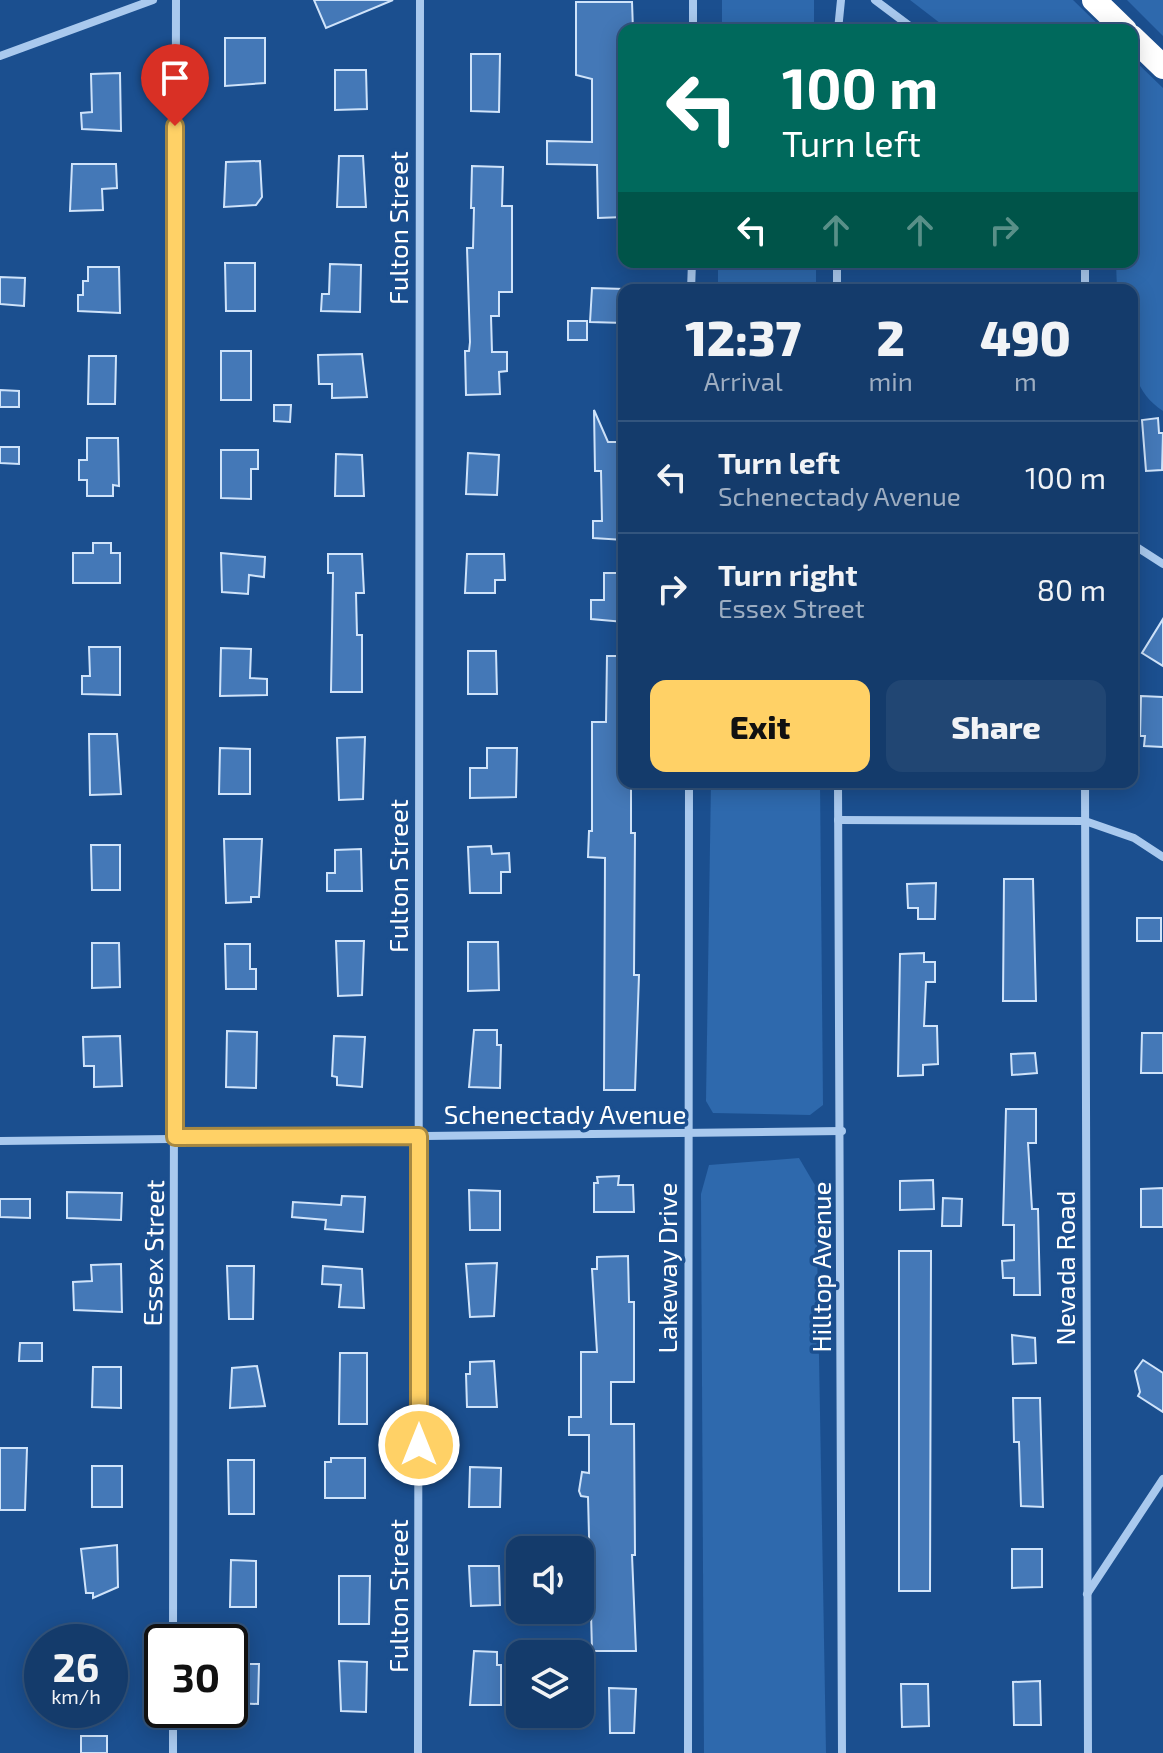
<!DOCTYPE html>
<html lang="en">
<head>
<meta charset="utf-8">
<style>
	:root { --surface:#143b6b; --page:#214673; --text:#f1f3f6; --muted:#9dadc1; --line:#33557e; --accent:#ffd166 }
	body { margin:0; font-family:"Exo 2",sans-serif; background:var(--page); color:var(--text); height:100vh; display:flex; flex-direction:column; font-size:30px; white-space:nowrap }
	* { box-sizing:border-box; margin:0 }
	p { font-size:26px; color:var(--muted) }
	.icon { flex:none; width:44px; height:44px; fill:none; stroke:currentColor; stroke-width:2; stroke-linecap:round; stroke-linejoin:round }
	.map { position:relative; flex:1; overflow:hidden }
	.details { position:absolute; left:618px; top:284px; width:520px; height:504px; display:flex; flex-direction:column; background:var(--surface); border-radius:16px; box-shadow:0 4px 20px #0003,0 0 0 2px var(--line) }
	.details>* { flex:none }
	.top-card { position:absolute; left:618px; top:24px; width:520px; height:244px; border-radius:16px; box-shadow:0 4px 20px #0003,0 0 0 2px var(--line); background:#00695c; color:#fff; overflow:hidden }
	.controls { position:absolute; left:506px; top:1536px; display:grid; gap:16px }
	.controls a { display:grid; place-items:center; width:88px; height:88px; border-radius:16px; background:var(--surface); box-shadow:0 4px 20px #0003,0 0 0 2px var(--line); font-size:40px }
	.speed { position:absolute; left:24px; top:1624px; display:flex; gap:16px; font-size:40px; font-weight:700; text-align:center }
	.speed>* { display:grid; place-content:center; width:104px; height:104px; border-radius:50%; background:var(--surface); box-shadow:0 4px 20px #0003,0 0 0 2px var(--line); line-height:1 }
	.speed small { font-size:20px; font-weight:400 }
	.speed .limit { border:4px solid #111; border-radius:12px; background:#fff; color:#111 }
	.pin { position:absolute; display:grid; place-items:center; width:68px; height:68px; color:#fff; margin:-82px -34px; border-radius:50% 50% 50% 0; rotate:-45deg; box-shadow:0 0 8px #0007 }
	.pin .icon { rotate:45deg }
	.me { position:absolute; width:88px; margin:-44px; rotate:0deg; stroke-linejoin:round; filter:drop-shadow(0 0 6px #0008) }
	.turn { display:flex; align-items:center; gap:28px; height:168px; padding:0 32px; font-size:36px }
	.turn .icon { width:104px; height:104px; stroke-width:2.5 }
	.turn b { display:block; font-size:56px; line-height:68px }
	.lanes { display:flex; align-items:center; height:76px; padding:0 32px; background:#0003; justify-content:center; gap:40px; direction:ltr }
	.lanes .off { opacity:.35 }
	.eta { display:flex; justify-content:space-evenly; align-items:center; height:136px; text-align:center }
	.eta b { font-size:48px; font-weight:800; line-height:56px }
	.primary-button { display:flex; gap:16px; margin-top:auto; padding:16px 32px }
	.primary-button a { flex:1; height:92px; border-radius:16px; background:var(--accent); color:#111; font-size:32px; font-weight:800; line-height:92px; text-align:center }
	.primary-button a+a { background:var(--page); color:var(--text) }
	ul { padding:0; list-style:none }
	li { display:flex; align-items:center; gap:24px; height:112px; padding:0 32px; border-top:2px solid var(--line) }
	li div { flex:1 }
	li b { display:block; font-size:30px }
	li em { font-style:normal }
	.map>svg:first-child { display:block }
	.green { fill:#2e69ad }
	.building { fill:#4478b7; stroke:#cfe3fa; stroke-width:2 }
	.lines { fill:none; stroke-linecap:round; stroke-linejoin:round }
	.minor { stroke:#a9c9ee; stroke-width:8 }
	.motorway { stroke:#fff; stroke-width:24 }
	.route-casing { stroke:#a68842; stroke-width:20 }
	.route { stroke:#ffd166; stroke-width:14 }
	.labels { text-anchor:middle; stroke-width:7; stroke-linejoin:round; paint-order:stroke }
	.street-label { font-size:26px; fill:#fff; stroke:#1b4f8f }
</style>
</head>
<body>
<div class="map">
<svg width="1163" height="1753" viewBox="0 0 1163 1753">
	<rect width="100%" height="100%" fill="#1b4f8f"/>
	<g class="green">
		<rect x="722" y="0" width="92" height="30"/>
		<polygon points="910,0 1073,0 1104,30 949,30"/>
		<polygon points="1127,0 1163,0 1163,36"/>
		<path d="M1132,58l31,30v323c-42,-27 -31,-77 -31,-121h-15l-1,-28h16z"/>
		<rect x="718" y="262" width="98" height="28"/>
		<polygon points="711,782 820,782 823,1105 810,1115 713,1113 706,1101"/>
		<polygon points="799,1158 816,1187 826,1753 704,1753 701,1194 709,1165"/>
	</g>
	<g class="building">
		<polygon points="314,0 393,0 326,28"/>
		<polygon points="576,2 632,2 633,30 624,30 624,217 598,218 597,165 547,164 547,141 592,142 592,79 576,75"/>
		<polygon points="225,38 265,38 265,83 225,86"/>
		<polygon points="471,54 500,54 499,112 471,111"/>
		<polygon points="335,70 366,70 367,109 335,110"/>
		<polygon points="120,73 121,131 82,129 81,113 92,112 91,74"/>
		<polygon points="339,156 363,156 366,207 337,207"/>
		<polygon points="260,161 262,197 256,205 224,207 226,162"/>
		<polygon points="72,164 116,164 117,188 102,189 103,210 70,211"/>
		<polygon points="472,166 503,167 502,206 512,206 512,292 499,292 499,316 491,316 492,352 507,352 507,371 499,372 500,394 466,395 465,351 469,351 470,342 467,248 473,248 474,208 471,208"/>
		<polygon points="225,263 255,263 255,311 226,311"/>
		<polygon points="330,264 361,265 360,312 321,311 322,294 329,294"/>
		<polygon points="88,267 119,267 120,313 78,311 78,295 83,295 83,281 88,281"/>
		<polygon points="0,277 25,278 24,306 0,304"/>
		<polygon points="592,288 624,289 624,323 590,322"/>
		<rect x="568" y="321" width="19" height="19"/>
		<rect x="221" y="351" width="30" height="49"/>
		<polygon points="362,354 367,397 332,398 332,384 319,384 318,355"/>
		<polygon points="89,356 116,356 115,404 88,404"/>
		<polygon points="0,390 19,391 19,407 0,407"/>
		<polygon points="274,405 291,405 290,422 274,421"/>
		<polygon points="594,410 608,442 623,442 624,540 593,538 593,521 602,521 601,471 595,471"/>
		<polygon points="1158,418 1159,433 1163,433 1162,470 1146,471 1142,420"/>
		<polygon points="87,438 118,438 119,486 113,485 113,496 87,496 87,480 79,480 79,460 87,460"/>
		<polygon points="0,447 19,447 19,464 0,463"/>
		<polygon points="221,450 258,450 258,469 251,469 251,499 221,498"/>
		<polygon points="468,453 499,455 497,495 466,494"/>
		<polygon points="336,454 362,455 364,496 335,496"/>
		<polygon points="93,543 111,543 111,553 120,553 120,583 73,583 73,553 93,553"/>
		<polygon points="221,553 265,557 264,577 249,575 248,594 222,592"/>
		<polygon points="328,554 362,554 364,593 356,593 357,635 362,635 362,692 331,692 333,573 328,573"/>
		<polygon points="467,554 504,554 505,580 495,580 495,593 465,593"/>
		<polygon points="604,573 624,573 624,622 591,619 591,600 604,600"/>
		<polygon points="1163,619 1163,666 1142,653"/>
		<polygon points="89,647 120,647 120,695 82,694 82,676 90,676"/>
		<polygon points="221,648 251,649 250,678 267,679 267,695 220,696"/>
		<polygon points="468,651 496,651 497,694 468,694"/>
		<polygon points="607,656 624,656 624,782 631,782 631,833 635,833 634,975 639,975 635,1090 604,1090 605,858 588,857 589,831 592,831 592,722 606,722"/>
		<polygon points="1141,696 1163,697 1163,747 1144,746 1145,736 1140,736"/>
		<polygon points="89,734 117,734 121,794 90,795"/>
		<polygon points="365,737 363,799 339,800 337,738"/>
		<polygon points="220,748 250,749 250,794 219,794"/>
		<polygon points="487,748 517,748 516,797 470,798 470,768 487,768"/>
		<polygon points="224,839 262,839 259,897 251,897 251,902 226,903"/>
		<polygon points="91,845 120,845 120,890 92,890"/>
		<polygon points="491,846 492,854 509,853 510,872 501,872 501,893 470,893 468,847"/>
		<polygon points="361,849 362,891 327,891 327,873 335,873 335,850"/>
		<polygon points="1004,879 1033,879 1036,1001 1003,1001"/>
		<polygon points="936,883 935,919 918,919 918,908 908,908 907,884"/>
		<rect x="1137" y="918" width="24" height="23"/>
		<polygon points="336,941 364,941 362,995 338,996"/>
		<polygon points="468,942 498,942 499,990 468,991"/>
		<polygon points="92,943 119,943 120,987 92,988"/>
		<polygon points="225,944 250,944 250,969 256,969 256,989 226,989"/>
		<polygon points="924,953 924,962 935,962 935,982 926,982 924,1026 937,1026 938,1064 923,1065 923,1075 898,1076 900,954"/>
		<polygon points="474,1030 497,1030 497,1045 501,1045 500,1088 469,1087"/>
		<polygon points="227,1031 257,1032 256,1088 226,1087"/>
		<polygon points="1142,1033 1163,1033 1163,1073 1141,1073"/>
		<polygon points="120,1036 122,1086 94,1087 94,1066 84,1066 83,1037"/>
		<polygon points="334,1036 365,1037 362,1087 337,1085 337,1077 332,1076"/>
		<polygon points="1035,1053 1037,1073 1012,1075 1011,1054"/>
		<polygon points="1006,1109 1036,1109 1036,1143 1028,1143 1032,1209 1038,1209 1040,1295 1014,1295 1014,1278 1003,1278 1002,1261 1014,1260 1014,1225 1003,1225"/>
		<polygon points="619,1176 618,1185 633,1185 634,1212 594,1212 594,1183 598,1183 597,1177"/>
		<polygon points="933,1180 934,1209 900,1210 900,1181"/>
		<polygon points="1163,1188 1163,1227 1141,1227 1141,1189"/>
		<polygon points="469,1190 500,1191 500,1230 470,1230"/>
		<polygon points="67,1192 122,1193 121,1220 67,1218"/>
		<polygon points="342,1196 365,1197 363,1232 325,1229 326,1220 292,1217 293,1202 341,1205"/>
		<polygon points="943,1198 962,1199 961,1226 942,1226"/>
		<polygon points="0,1199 30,1199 30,1218 0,1217"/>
		<polygon points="899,1251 931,1251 930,1591 899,1591"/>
		<polygon points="628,1256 629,1302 634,1302 634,1382 611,1382 611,1424 634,1424 635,1555 632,1555 636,1651 592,1651 588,1497 581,1496 579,1491 582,1472 589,1473 589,1435 569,1435 569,1417 581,1417 581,1352 597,1352 592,1269 597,1269 597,1257"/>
		<polygon points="497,1263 494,1316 470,1317 466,1264"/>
		<polygon points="121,1264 122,1312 74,1310 73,1282 92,1281 91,1265"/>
		<polygon points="227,1266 254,1266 253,1319 229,1319"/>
		<polygon points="323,1266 362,1269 364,1308 339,1307 341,1285 322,1284"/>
		<polygon points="1012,1335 1035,1338 1036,1363 1013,1364"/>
		<polygon points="20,1343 42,1343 42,1361 19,1361"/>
		<polygon points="340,1353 367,1353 367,1424 339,1424"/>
		<polygon points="1143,1360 1163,1373 1163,1412 1138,1396 1140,1392 1135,1371"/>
		<polygon points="494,1361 497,1407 467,1407 466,1374 470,1374 470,1362"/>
		<polygon points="257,1366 265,1406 230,1408 232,1368"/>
		<polygon points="93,1367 121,1367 121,1408 92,1407"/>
		<polygon points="1013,1398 1040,1398 1043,1507 1021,1506 1019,1442 1014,1442"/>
		<polygon points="0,1448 27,1448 25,1510 0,1510"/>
		<polygon points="331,1458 365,1458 365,1498 325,1498 325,1462 331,1462"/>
		<polygon points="228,1460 254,1460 254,1514 229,1514"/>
		<rect x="92" y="1466" width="30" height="41"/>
		<polygon points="470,1467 501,1468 500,1507 469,1507"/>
		<polygon points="117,1545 118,1587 93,1598 93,1593 86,1593 81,1549"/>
		<polygon points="1012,1549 1042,1549 1042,1587 1012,1588"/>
		<polygon points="231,1560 256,1561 256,1607 230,1607"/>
		<polygon points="469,1566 499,1566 500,1605 471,1606"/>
		<polygon points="339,1576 370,1576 369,1624 339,1624"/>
		<polygon points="474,1651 497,1652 497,1665 501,1665 501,1705 470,1705"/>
		<polygon points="339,1661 367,1662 366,1712 341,1711"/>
		<polygon points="230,1664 259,1664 258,1704 230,1703"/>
		<polygon points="1040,1681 1041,1725 1014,1725 1013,1682"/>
		<polygon points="901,1684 928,1684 929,1726 902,1727"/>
		<polygon points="609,1688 636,1689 634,1733 610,1733"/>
		<rect x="81" y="1736" width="26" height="17"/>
	</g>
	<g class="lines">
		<g class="minor">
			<polyline points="875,0 915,30"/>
			<polyline points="693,30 693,0"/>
			<polyline points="838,30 841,0"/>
			<polyline points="0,56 153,0"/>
			<polyline points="837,262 837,290"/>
			<polyline points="691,290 692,262"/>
			<polyline points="1085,290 1085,262"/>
			<polyline points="1132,544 1163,564"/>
			<polyline points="838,782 842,1753"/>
			<polyline points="1085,782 1088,1753"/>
			<polyline points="838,820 1085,821 1134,838 1163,857"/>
			<polyline points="0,1141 842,1131"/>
			<polyline points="1087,1594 1163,1479"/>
			<polyline points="173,1642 176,0"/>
			<polyline points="173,1753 173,1710"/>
			<polyline points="418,1753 420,0"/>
			<polyline points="688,1753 689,782"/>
		</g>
		<g class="motorway">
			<polyline points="1094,0 1125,30"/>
			<polyline points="1132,37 1163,67"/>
		</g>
	</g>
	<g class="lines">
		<g class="route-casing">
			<polyline id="route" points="175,126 175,1137 419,1136 419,1445"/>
		</g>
		<use href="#route" class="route"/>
	</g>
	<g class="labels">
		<g class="street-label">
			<text transform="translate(399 228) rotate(-90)" y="9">Fulton Street</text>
			<text transform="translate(399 876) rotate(-90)" y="9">Fulton Street</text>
			<text x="565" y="1124">Schenectady Avenue</text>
			<text transform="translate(154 1253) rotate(-89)" y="9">Essex Street</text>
			<text transform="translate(822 1267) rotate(-90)" y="9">Hilltop Avenue</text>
			<text transform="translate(668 1268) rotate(-90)" y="9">Lakeway Drive</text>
			<text transform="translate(1066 1268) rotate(-90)" y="9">Nevada Road</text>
			<text transform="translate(399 1596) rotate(-90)" y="9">Fulton Street</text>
		</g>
	</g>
</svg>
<div class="controls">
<a><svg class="icon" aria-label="sound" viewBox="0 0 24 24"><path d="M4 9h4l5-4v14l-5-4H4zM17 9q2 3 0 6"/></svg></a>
<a><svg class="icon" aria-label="layers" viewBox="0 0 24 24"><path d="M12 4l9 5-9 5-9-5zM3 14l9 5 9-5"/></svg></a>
</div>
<div class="speed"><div>26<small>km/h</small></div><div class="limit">30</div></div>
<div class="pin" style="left:175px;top:126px;background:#d93025"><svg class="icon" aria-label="arrive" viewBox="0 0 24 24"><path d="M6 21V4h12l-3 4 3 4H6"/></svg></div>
<svg class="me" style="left:419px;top:1445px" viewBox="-20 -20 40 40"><circle r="17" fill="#ffd166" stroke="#fff" stroke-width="3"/><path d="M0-11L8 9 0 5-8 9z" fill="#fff"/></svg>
<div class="top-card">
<div class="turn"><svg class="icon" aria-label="left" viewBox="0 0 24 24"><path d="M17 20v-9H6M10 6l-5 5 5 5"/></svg><div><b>100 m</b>Turn left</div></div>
<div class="lanes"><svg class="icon" aria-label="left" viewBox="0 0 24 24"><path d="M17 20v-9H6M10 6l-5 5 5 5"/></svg><svg class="icon off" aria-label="ahead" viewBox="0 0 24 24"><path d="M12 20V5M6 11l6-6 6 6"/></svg><svg class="icon off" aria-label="ahead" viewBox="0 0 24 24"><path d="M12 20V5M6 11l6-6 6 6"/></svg><svg class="icon off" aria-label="right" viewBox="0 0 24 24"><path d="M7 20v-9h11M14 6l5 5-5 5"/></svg></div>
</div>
<section class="details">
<div class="eta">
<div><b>12:37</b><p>Arrival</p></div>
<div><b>2</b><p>min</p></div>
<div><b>490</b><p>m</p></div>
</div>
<ul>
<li><svg class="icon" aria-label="left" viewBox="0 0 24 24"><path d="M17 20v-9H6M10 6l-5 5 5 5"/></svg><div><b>Turn left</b><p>Schenectady Avenue</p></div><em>100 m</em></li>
<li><svg class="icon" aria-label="right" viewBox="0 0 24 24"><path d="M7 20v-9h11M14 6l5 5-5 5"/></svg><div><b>Turn right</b><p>Essex Street</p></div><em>80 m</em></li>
</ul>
<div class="primary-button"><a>Exit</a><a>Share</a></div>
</section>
</div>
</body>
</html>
